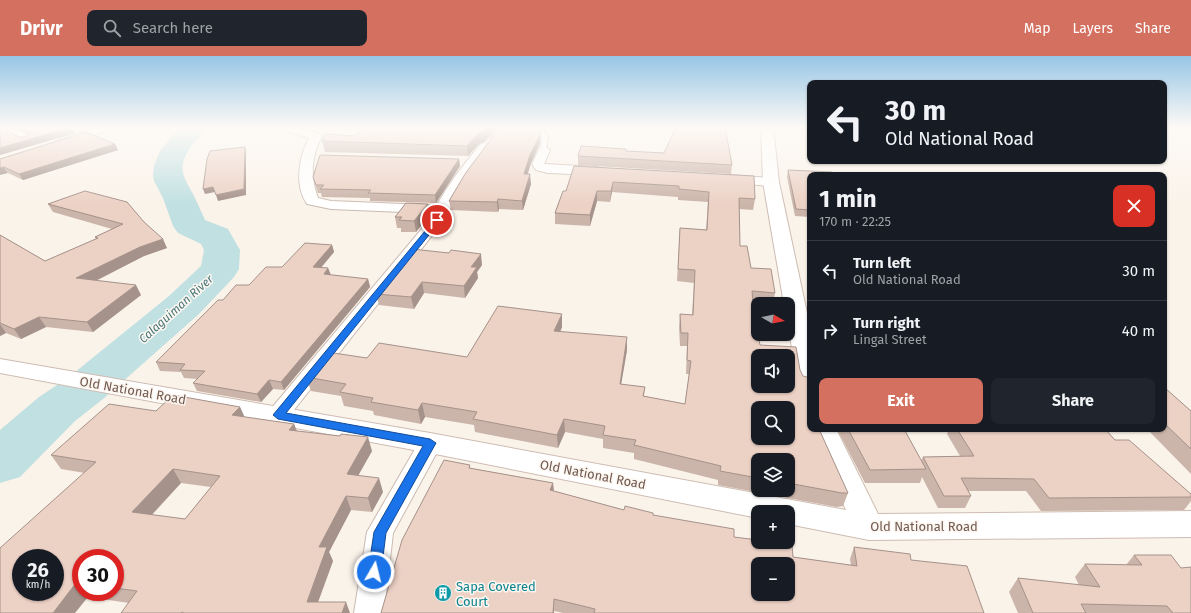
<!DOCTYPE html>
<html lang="en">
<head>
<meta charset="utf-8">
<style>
	:root { --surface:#171b24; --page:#20242c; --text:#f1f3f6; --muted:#9ea1a6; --line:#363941; --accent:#d47060 }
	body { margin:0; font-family:"Fira Sans",sans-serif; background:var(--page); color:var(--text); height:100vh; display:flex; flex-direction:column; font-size:15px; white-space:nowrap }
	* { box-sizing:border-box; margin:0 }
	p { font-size:13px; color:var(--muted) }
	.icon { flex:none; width:22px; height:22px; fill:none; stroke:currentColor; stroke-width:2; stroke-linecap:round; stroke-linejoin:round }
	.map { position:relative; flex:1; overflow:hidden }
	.side { position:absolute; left:807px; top:116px; width:360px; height:260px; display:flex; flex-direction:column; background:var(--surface); border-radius:8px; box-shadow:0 1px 3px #0004 }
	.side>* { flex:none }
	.guide { position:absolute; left:807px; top:24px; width:360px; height:84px; border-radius:8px; box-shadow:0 1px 3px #0004; background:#171b24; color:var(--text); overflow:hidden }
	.needle { width:26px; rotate:99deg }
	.controls { position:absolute; left:751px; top:241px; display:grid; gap:8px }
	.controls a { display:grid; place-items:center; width:44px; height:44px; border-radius:8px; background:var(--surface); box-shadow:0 1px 3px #0004; font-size:20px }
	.speed { position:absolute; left:12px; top:493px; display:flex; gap:8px; font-size:20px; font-weight:700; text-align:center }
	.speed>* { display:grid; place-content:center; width:52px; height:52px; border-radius:50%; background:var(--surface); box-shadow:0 1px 3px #0004; line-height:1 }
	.speed small { font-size:10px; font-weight:400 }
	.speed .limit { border:6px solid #d22; background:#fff; color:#111 }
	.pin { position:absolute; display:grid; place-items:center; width:34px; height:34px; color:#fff; margin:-17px; border:2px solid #fff; border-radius:50%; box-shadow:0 1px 4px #0007 }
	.me { position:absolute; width:44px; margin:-22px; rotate:8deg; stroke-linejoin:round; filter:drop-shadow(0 0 3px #0008) }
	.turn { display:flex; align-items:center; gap:14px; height:84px; padding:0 12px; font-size:18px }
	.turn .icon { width:52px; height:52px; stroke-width:2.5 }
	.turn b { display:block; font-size:28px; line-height:34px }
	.round { display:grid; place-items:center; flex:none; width:42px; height:42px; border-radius:8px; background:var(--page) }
	.overview { display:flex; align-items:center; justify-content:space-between; height:68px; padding:0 12px }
	h1 { font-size:24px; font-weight:700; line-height:30px }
	.action { display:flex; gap:8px; margin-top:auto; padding:8px 12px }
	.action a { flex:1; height:46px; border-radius:8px; background:var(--accent); color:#fff; font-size:16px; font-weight:700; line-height:46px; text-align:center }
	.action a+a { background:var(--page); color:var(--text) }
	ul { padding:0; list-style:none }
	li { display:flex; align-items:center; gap:12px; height:60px; padding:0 12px; border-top:1px solid var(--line) }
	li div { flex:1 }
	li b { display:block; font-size:15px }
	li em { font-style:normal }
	header { display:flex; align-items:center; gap:24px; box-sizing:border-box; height:56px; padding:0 20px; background:var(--accent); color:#fff }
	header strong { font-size:19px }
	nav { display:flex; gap:22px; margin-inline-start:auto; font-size:14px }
	.search { width:280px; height:36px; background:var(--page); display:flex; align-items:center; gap:10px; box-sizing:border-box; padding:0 14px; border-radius:8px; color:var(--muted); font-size:15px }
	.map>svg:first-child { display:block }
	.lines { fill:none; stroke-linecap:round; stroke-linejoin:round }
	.river { fill:#c1e0e2; fill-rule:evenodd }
	.lane-casing { stroke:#cbbbb1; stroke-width:2 }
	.street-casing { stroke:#cbbbb1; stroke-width:2 }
	.secondary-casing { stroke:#cfbcb2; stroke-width:2 }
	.lane { fill:#fff; fill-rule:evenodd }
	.street { fill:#fff; fill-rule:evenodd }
	.secondary { fill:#fff; fill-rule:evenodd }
	.wall { fill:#cbb4a9; fill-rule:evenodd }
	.shaded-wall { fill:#a5928a }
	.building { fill:#ecd1c5; stroke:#a5928a; fill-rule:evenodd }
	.route { fill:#1a73e8; stroke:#114b97 }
	.labels { text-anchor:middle; stroke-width:3; stroke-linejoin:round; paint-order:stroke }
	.water-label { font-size:12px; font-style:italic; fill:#4a777b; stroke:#fdf7f1 }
	.near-street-label { font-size:13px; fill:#725a51; stroke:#fdf7f1 }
	.near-culture-label { font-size:13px; fill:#0d838f; stroke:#fdf7f1; text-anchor:start }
</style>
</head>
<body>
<header>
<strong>Drivr</strong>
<div class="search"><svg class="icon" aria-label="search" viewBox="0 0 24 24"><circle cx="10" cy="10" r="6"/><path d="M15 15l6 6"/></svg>Search here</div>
<nav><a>Map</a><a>Layers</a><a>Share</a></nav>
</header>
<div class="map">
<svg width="1191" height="557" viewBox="0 0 1191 557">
	<rect width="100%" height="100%" fill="#faf3ea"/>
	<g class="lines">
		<path class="river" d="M180,71h28c-5,8 -13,13 -18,21 -13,20 -7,28 3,46 4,8 8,17 12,26l23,9 12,21 -1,19 -5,8 -35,37 -96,85 -28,22 -55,56 -20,6v-53l39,-33 30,-20 100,-81 32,-30 3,-16 -3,-6 -23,-11 -5,-7 -10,-28 -9,-17 -1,-7 1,-8 6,-15z"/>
		<g class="lane-casing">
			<g id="lane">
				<polygon points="498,72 503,73 487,92 483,92 483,90"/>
				<path d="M537,73l11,6 -2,16 -5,-1 1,-14c-5,-3 -13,-2 -17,-5l3,-2z"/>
			</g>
		</g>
		<g class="street-casing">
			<g id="street">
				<polygon points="0,71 12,71 33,83 27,86 23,85 0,73"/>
				<polygon points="98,71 115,71 113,73 64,89 58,85 60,83"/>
				<path d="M279,71h17l24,7 2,2c-11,21 -12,40 -4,62l13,3 96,4 5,1 2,3 -2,3 -5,1 -96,-4 -24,-5c-13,-19 -8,-47 2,-66l-29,-9z"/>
				<path d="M485,87l6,4 -26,35 -23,41 -156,197 -8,3 -8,-3 -3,-5 3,-5 160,-191c13,-28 31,-52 51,-75z"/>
				<polygon points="544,90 550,94 544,108 598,111 604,115 598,119 548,117 536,114 532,108 540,91"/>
				<polygon points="728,119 771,122 776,123 778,126 776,129 771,130 723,126 721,123"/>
				<polygon points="430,379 438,381 442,387 393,477 384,557 354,557 367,476 422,381"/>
			</g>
		</g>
		<g class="secondary-casing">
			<g id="secondary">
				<polygon points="761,71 773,71 779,126 810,271 810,335 801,333 798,327 788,269 788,248 784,248 763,126"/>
				<polygon points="0,303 430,377 846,454 810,373 836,373 878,458 1191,455 1191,481 869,484 788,468 788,456 758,456 758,462 430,397 0,317"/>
			</g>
		</g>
		<use href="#lane" class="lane"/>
		<use href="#street" class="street"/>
		<use href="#secondary" class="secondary"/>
	</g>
	<g class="wall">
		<polygon points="0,71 19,81 25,81 28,79 14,71 72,71 75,77 0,99"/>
		<polygon points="115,71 142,71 134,73 116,72"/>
		<polygon points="364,71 548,71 546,76 540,73 540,87 531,107 527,118 531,128 523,154 499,153 498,156 451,154 449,145 491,84 491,81 499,71 497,71 484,86 480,87 468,100 325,96 322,85 354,80"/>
		<polygon points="115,88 118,94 23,124 8,117 0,103"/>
		<polygon points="626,95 732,109 731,118 578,109 578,100"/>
		<polygon points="459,103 460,110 436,147 370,145 370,142 322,141 321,137 318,137 313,121"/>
		<path d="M574,110l181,33 -2,11 -14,-1 1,37 11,22 24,25 -2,11h-20l1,11 6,30 88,148 -5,13 -6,1 -119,-22v-5l-84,-21v-6l-31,-5v-9l-38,-7 -7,16 -83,-16 -1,-7 -49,-8 -4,7 -47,-9 -1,-4 -29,-5 -3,-10 -30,-5 -5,-14 61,-19 100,-1 95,-30 -2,5 67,18 -6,34 24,3 -1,9 41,8 4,-30h-3l1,-28h-7l-1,-19 1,-13 12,1 2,-32 -17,-2 3,-53 26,2 2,-28 -30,-2v-3l-66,-5 -2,10 -13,-1 -7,25 -35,-2v-11l11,-22zM758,404h30v30h-30z"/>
		<polygon points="788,114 810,119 810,161 795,160 787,121"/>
		<polygon points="48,148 144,166 167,192 144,200 96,225 141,239 93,276 46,271 21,283 6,277 0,280 0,179 45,205 96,183 95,181 112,173 53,156"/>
		<polygon points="430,159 416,176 401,176 401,172 397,172 395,161"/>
		<polygon points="332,189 334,196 321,211 328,212 330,219 368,223 370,231 284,334 273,333 261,346 197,335 193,327 197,323 184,322 181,316 160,315 156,306 223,244 282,211"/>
		<polygon points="482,209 477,216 478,222 465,242 424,237 414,253 379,249 376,238"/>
		<polygon points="1164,332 1191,355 1191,418 1147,373 1164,373"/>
		<path d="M240,351l4,10 50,7 3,7 75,20 -14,25 25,16 -11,20 -21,-2 -22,42 4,9 -15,41 32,11h-229l8,-10 -41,-6 -88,16 85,-140 -24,-4 -10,-14 105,-44zM181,427l30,4 -26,32 -33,-4zM81,502h34v34h-34z"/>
		<polygon points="837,373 904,373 921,405 923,401 960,400 947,378 949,373 1105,373 1115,384 1191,438 1191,445 1184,454 1041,455 1026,435 968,435 971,440 965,452 938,452 922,421 920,427 865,427"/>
		<polygon points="470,409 470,412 553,427 554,435 624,454 653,459 734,481 793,501 851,509 850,503 854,491 911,504 984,557 563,557 554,555 554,557 381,557"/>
		<polygon points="1134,499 1191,557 1018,557 1009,536 1018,522 1079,529 1075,521 1085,508 1126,509"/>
	</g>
	<g class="shaded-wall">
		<polygon points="72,71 75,77 0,99 0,92"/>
		<polygon points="133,71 142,71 134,73"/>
		<polygon points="488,71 497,71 484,86 480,87 468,100 467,90 479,77"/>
		<polygon points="545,71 548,71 546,76"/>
		<polygon points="540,73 540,87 531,107 525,127 524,118 530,99"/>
		<polygon points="115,88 118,94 23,124 19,118"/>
		<polygon points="245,91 246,96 246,139 218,145 216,139"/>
		<polygon points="459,103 460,110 436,147 435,139"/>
		<polygon points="4,111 8,117 0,119 0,112"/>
		<polygon points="530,118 531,128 523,154 522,145"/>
		<polygon points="613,126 612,136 610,146 611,135"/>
		<polygon points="213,131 215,136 205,138 203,133"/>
		<polygon points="597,135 597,145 590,170 590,159"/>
		<polygon points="498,143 499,153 498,156 497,146"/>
		<polygon points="428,148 430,159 416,176 414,165"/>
		<polygon points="163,183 167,192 144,200 81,232 76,222 140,191"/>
		<polygon points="332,189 334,196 315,219 313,211"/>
		<polygon points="481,198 482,209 477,216 478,222 465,242 464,230 471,211"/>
		<polygon points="328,212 331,219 324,218"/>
		<polygon points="368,223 370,231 284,334 281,326"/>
		<polygon points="422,226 424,237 414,253 411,241"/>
		<polygon points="136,229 141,239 93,276 87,266"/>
		<polygon points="562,258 562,271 555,288 554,275"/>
		<polygon points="39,261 46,271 21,283 14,273"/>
		<polygon points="0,268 6,277 0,280"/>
		<polygon points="627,281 627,294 619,341 620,328"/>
		<polygon points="269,324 273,333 261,346 257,338"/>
		<polygon points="422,347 425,361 421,368 418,354"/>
		<polygon points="240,351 246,364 232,359"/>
		<polygon points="564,363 565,376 558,392 557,379"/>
		<polygon points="294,368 299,381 289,374"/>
		<polygon points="368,381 372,395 351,432 347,418"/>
		<polygon points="173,413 181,427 141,470 132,456"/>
		<polygon points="379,422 383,436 372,456 368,442"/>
		<polygon points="553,427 554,438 550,434"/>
		<polygon points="346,440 351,454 329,496 333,505 314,557 307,546 319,491"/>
		<polygon points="76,527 81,533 81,536 84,536 88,541 75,557 53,557"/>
		<polygon points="554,543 554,557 553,557"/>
		<polygon points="346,546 350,557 342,557"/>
	</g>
	<g class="building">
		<polygon points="0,71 19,81 25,81 31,77 21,71 72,71 0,92"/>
		<polygon points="364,71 488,71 483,76 479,77 467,90 322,85 325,78 354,80"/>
		<polygon points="500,71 536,71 540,73 540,79 530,99 524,118 530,118 522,145 498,143 497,146 449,145 465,118 491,83 491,81"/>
		<polygon points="676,71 725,71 732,109 578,100 581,90 626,93 626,95 664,97"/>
		<polygon points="86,76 115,88 19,118 4,111 0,112 0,103"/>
		<polygon points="245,91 244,133 216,139 213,131 203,133 207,103 210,95"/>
		<polygon points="320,99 459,103 435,139 368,137 371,134 320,133 324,129 316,129 313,121"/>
		<path d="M574,110l180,10 1,23 -16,-1 1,48h7l4,22 20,1 4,24 -23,-2 2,24 6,30 36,2 4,23 3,6 7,2v51h9l29,64h-6l-54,-10v-23h-30v18l-38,-7 1,-5 -87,-21 2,-5 -33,-5 2,-9 -41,-7 -7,16 -84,-16 4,-7 -55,-9 -4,7 -47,-8 2,-4 -33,-6 6,-8 -40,-7 21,-25 40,6 12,-15 88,14 31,-51 64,8 -8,17 73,6 -7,47 25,3 -2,9 42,8 6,-43 -4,-1 1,-27h-7l-1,-19 13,1 2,-45 -17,-1 2,-41 27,2 2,-38 -30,-3v-3l-66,-4 -2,9h-14l-7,24 -35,-2 8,-22h3zM758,300h30v30h-30zM758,352h30v30h-30z"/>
		<polygon points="788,114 832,116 833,119 810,119 810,154 796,153"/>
		<polygon points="85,135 127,146 144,166 163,183 140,191 76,222 136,229 87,266 39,261 14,273 0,267 0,179 45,205 98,182 95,181 123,168 48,148"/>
		<polygon points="406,147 428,148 414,165 399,164 402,161 395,161"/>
		<polygon points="305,187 332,189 313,211 328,212 324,218 368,223 281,326 269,324 257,338 193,327 205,315 180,314 185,308 156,306 218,244 223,244 236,229 249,229 266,211 282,211"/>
		<polygon points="412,193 449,197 451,194 481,198 471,211 477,211 464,230 422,226 411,241 376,238"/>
		<polygon points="1164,332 1165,332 1191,355 1191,393 1164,367"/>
		<path d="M173,339l67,12 -8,8 62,9 -5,6 51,6 1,-2 27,3 -21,37 32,4 -11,20 -22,-2 -27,51h8l-20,55h39l-4,11h-158l-2,-1 -1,1h-60l16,-22 -22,-3v-30h-34v26l-5,-1 -23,30h-53v-65l96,-86 -45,-7 58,-51 47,7zM173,413l47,7 -35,43 -53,-7zM21,502h34v34h-34z"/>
		<polygon points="848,373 904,373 926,413 870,414"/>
		<polygon points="957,373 1105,373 1115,384 1129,384 1191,438 1191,441 1049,442 1034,423 961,422 971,440 944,440 923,401 974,400"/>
		<path d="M444,404l26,5 -1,3 84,15 -3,7 74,20 1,-4 28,7v2l81,14v8l24,3v2h14l20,3 1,12 64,9 -3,-19 56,7 1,6 56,6 17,47h-390l1,-4 -41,-10 -1,14h-172l21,-73zM758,508h30v30h-30z"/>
		<polygon points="1134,499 1171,499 1181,512 1191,511 1191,557 1173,557 1167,550 1081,548 1086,557 1033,557 1018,522 1100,531 1085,508 1142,509"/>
	</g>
	<linearGradient id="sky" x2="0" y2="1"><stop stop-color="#98c6e6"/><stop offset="0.48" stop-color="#fdfaf6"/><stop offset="1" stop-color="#fdfaf6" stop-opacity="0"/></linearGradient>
	<rect width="1191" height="149" fill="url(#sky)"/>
	<polygon class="route" points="435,163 441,164 286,357 430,383 436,387 386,477 381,516 379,521 374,522 370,521 368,516 374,476 423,390 278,363 273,359"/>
	<defs>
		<g id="building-disc" transform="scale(0.9)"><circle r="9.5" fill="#0f9aa8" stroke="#fdf7f1"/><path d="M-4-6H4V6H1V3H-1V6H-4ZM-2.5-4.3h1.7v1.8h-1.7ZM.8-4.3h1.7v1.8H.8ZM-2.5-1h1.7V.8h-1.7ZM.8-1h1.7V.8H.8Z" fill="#fff"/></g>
	</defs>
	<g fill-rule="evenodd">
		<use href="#building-disc" x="443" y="537"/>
	</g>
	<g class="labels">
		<g class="water-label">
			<text transform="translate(176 253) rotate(-42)" y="4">Calaguiman River</text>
		</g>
		<g class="near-street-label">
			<text transform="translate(133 334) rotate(10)" y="5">Old National Road</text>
			<text transform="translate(593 418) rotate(11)" y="5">Old National Road</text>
			<text x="924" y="475">Old National Road</text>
		</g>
		<g class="near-culture-label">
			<text x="456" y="535">Sapa Covered<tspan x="456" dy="15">Court</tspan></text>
		</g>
	</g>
</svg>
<div class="controls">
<a><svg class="needle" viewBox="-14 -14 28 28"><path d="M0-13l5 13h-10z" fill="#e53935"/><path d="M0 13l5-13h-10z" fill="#9ea1a6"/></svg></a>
<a><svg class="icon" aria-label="sound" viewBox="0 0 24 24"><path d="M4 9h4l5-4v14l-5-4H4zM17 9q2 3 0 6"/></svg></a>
<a><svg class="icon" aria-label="search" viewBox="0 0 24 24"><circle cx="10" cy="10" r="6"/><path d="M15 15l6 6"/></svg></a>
<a><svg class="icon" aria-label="layers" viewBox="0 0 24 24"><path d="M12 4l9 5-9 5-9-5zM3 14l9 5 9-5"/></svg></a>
<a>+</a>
<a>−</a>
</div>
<div class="speed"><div>26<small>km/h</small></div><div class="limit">30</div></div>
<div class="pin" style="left:437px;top:164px;background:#d93025"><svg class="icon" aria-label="arrive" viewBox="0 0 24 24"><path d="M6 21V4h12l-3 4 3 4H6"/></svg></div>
<svg class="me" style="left:374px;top:516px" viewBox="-20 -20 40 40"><circle r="17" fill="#1a73e8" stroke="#fff" stroke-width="3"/><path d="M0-11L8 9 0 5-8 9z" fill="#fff"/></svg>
<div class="guide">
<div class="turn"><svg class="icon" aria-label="left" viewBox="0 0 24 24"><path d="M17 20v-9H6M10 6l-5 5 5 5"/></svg><div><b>30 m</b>Old National Road</div></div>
</div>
<section class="side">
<div class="overview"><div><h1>1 min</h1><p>170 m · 22:25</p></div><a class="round" style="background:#d93025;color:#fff"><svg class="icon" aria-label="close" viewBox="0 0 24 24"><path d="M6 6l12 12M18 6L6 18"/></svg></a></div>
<ul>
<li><svg class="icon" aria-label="left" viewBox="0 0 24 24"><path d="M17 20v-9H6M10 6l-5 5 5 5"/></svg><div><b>Turn left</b><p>Old National Road</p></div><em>30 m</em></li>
<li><svg class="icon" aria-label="right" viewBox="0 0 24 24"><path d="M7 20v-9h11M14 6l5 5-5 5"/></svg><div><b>Turn right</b><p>Lingal Street</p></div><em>40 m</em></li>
</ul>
<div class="action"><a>Exit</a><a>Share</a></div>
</section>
</div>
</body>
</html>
